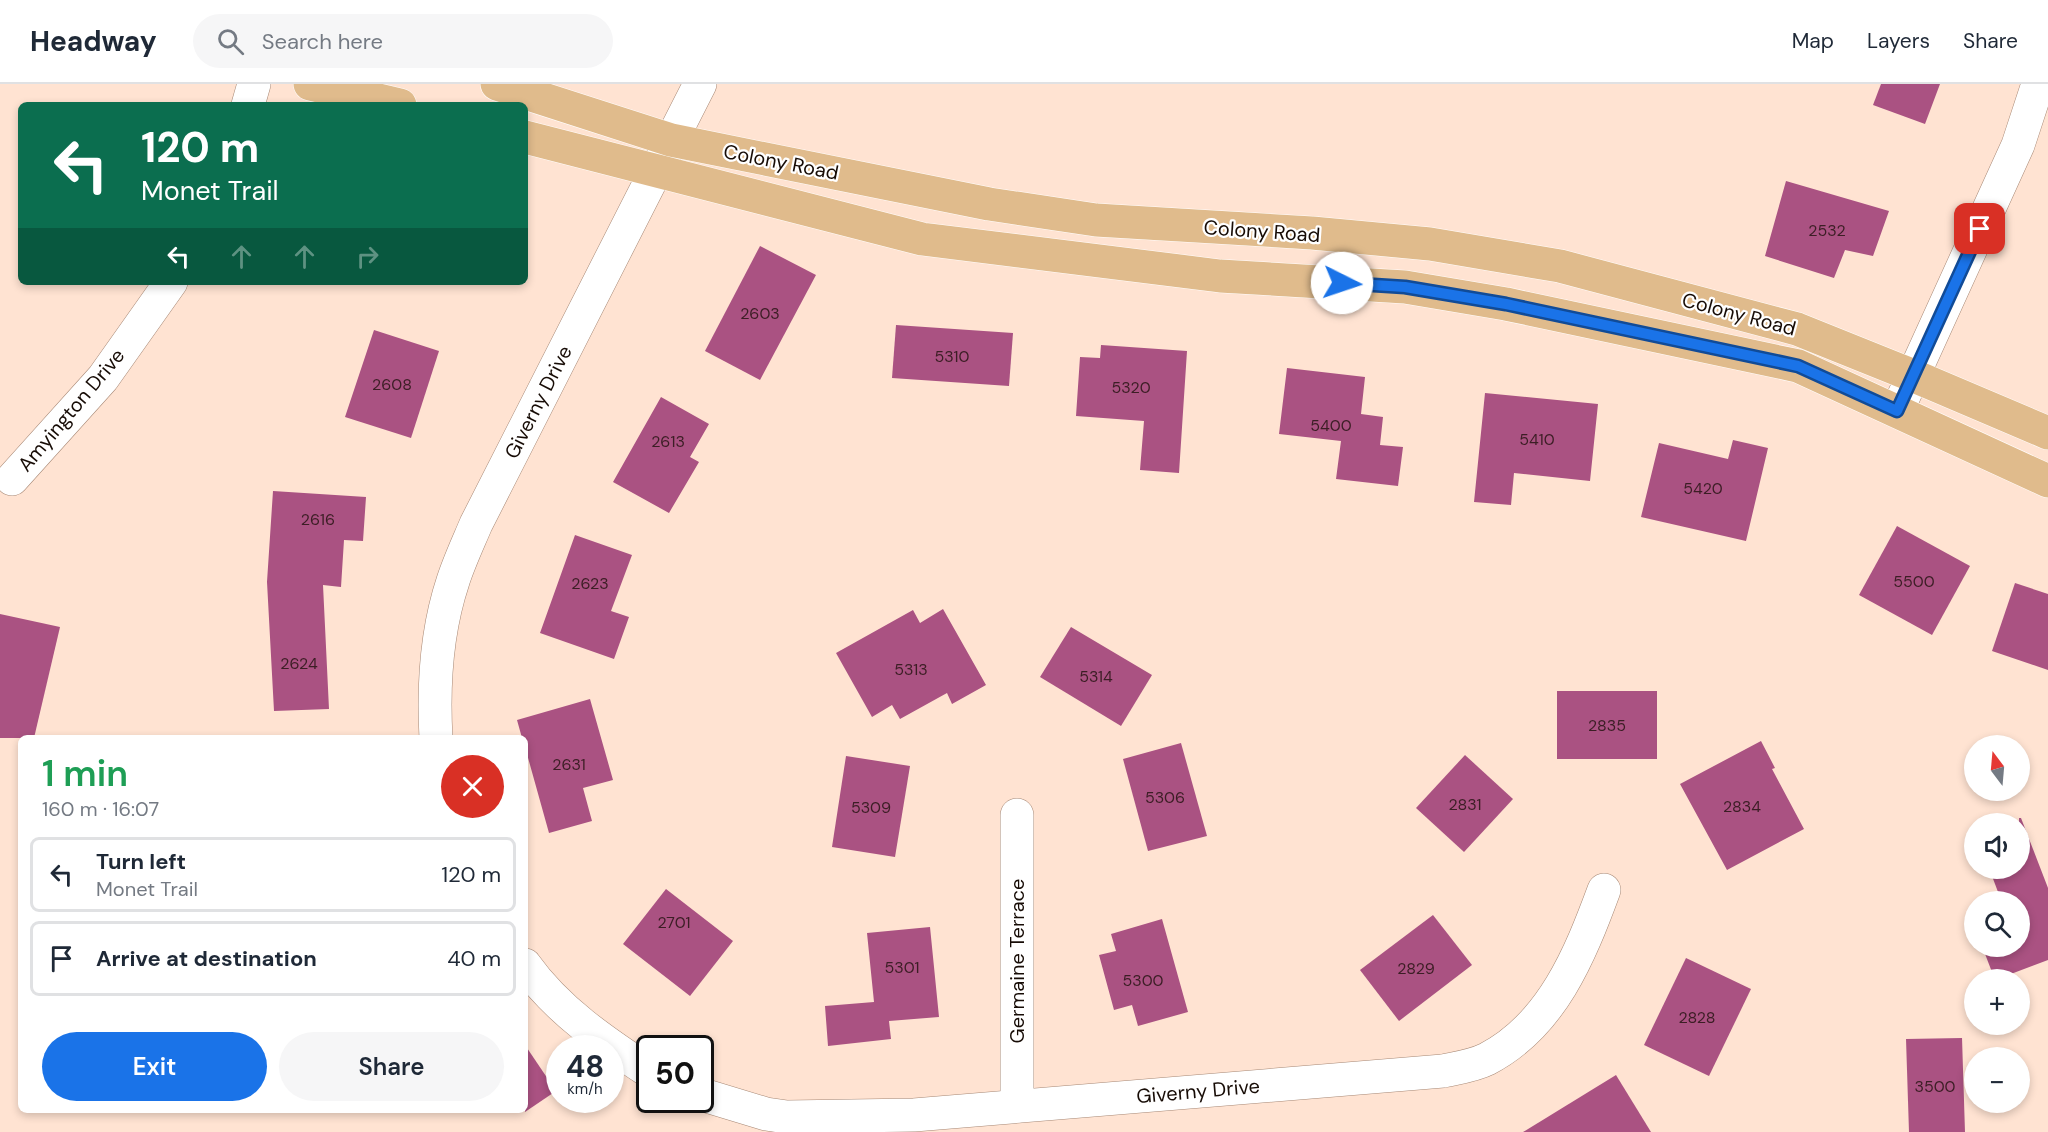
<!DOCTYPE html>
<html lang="en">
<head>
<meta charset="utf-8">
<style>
	:root { --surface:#fff; --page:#f6f6f7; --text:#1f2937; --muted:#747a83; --line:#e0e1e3; --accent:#1a73e8 }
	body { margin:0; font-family:"DM Sans",sans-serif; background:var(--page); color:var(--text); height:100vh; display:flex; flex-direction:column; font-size:22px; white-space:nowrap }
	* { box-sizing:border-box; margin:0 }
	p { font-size:20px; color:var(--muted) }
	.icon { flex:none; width:33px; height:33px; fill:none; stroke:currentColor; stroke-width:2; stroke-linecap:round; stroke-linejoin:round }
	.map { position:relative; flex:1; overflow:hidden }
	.side { position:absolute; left:18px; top:651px; width:510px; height:378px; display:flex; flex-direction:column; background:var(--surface); border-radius:9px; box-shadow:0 3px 9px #0003 }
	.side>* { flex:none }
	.guide { position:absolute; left:18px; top:18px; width:510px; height:183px; border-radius:9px; box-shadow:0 3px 9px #0003; background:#0b6e4f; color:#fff; overflow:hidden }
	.needle { width:39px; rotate:344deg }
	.buttons { position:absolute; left:1964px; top:651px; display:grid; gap:12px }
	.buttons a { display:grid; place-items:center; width:66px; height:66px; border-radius:50%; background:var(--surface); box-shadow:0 3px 9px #0003; font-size:30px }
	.speed { position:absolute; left:546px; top:951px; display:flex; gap:12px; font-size:30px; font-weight:700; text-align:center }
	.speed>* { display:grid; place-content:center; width:78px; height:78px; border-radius:50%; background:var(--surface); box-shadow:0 3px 9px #0003; line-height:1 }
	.speed small { font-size:15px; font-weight:400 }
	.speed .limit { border:3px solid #111; border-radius:9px; background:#fff; color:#111 }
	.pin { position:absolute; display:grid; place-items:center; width:51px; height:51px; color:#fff; margin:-26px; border-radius:12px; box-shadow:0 3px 9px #0006 }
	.me { position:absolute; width:66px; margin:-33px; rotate:94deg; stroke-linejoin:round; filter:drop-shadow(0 0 4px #0008) }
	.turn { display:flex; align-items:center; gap:21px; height:126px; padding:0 24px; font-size:27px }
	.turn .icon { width:78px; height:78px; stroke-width:2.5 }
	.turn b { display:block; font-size:42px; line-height:51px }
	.lanes { display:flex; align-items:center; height:57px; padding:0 24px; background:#0003; justify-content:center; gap:30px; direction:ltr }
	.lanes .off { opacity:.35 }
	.round { display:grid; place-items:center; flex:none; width:63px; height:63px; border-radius:32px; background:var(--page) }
	.head { display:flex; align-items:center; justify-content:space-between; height:102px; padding:0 24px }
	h1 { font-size:36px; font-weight:600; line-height:45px; color:#1e9e55 }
	.primary-button { display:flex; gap:12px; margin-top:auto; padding:12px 24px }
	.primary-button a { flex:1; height:69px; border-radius:36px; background:var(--accent); color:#fff; font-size:24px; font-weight:600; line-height:69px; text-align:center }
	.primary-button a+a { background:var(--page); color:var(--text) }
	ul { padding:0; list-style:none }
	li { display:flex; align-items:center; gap:18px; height:75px; margin:0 12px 9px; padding:0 12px; border:3px solid var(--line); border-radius:9px }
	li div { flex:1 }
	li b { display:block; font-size:22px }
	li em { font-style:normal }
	header { display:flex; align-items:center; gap:36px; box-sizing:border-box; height:84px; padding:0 30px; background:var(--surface); border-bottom:2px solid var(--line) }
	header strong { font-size:28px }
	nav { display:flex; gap:33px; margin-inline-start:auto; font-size:21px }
	.search { width:420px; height:54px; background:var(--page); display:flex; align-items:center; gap:15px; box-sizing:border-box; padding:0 21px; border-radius:33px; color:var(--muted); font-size:22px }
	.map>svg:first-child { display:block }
	.building { fill:#aa5282 }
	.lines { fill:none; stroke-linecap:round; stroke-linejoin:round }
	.minor-casing { stroke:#a78875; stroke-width:34 }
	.major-casing { stroke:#fff; stroke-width:34 }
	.minor { stroke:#fff; stroke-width:33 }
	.major { stroke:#e0bb8c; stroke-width:33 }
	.route-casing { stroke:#114b97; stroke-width:15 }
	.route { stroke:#1a73e8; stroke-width:10 }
	.labels { text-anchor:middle; stroke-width:4.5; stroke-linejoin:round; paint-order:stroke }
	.number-label { font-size:16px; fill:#3c1e25 }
	.street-label { font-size:20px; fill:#170c06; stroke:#fff }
</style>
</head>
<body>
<header>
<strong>Headway</strong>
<div class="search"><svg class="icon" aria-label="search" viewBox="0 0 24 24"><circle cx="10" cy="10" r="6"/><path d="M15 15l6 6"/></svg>Search here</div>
<nav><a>Map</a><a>Layers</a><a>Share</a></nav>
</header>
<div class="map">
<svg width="2048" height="1048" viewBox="0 0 2048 1048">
	<rect width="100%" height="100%" fill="#ffe3d2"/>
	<g class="building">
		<polygon points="1881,0 1940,0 1925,40 1873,21"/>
		<polygon points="1786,97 1889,127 1873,172 1845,166 1834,194 1765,172"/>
		<polygon points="760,162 816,191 760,296 705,267"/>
		<polygon points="896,241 1013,249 1009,302 892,294"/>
		<polygon points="374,246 439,267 411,354 345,333"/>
		<polygon points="1101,261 1187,267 1179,389 1140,386 1144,337 1076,332 1080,273 1100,274"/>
		<polygon points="1287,284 1365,293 1361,330 1383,333 1380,361 1403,363 1398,402 1336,395 1341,357 1279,350"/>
		<polygon points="1485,309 1598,320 1590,397 1514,389 1511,421 1474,418"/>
		<polygon points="661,313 709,340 690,373 699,378 669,429 613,398"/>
		<polygon points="1733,356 1768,364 1746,457 1641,433 1659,359 1728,375"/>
		<polygon points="273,407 366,413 363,457 344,456 341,503 323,501 329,625 274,627 267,498"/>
		<polygon points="1897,442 1970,482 1932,551 1859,511"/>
		<polygon points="575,451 632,471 611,527 629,533 614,575 540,549"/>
		<polygon points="2015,499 2048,510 2048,586 1992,567"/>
		<polygon points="943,525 986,601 952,620 947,609 900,635 892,621 872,633 836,569 913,526 920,539"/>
		<polygon points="0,530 60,543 34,654 0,654"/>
		<polygon points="1071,543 1152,591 1121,642 1040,593"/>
		<rect x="1557" y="607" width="100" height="68"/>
		<polygon points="590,615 613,696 583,704 592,737 549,749 525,663 525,654 522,654 517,636"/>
		<polygon points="1761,657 1775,684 1772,685 1804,745 1727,786 1680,700"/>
		<polygon points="1181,659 1207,752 1148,767 1123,675"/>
		<polygon points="1465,671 1513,715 1464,768 1416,724"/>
		<polygon points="846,672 910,682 895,773 832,763"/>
		<polygon points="2019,734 2021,734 2048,804 2048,876 1995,896 1982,862 2019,862 2019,818 1997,818 2001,816 1989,784 2019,784"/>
		<polygon points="666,805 733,857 690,912 623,860"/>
		<polygon points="1433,831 1472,881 1399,937 1360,886"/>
		<polygon points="1162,835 1188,928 1138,942 1132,921 1114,926 1099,871 1116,867 1111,850"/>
		<polygon points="930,843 939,933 889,937 891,955 828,962 825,922 874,918 867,849"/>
		<polygon points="1686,874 1751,905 1709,992 1644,961"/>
		<polygon points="1962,954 1965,1048 1909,1048 1906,955"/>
		<polygon points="525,961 556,1007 525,1028"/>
		<polygon points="1616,991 1651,1048 1523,1048"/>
	</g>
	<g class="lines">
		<g class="minor-casing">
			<g id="minor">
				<polyline points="248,21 254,0"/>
				<polyline points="1897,327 2018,61 2038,0"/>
				<polyline points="12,395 103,294 171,198"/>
				<path d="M436,654c-3,-53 0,-106 17,-157 6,-19 15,-38 23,-57l224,-440"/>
				<polyline points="1017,731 1017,1022"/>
				<path d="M525,881c32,45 79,77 125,107"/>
				<path d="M700,1010l66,20 21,3 127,-2 529,-44c14,-3 30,-5 44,-12 65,-34 93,-104 117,-169"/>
			</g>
		</g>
		<g class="major-casing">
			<g id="major">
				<polyline points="310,0 400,21"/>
				<polyline points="497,0 671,56 989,120 1096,136 1312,149 1430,160 1560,182 1797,245 1914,292 2048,349"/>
				<polyline points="525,53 922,155 1220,192 1405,203 1506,220 1798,282 2048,397"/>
			</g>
		</g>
		<use href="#minor" class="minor"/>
		<use href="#major" class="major"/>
	</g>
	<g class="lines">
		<g class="route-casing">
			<polyline id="route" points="1342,199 1405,203 1506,220 1798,282 1897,327 1980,145"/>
		</g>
		<use href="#route" class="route"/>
	</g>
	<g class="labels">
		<g class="number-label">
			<text x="1827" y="152">2532</text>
			<text x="760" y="235">2603</text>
			<text x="952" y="278">5310</text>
			<text x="392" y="306">2608</text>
			<text x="1131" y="309">5320</text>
			<text x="1331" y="347">5400</text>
			<text x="1537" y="361">5410</text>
			<text x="668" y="363">2613</text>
			<text x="1703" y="410">5420</text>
			<text x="318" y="441">2616</text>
			<text x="1914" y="503">5500</text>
			<text x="590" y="505">2623</text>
			<text x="299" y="585">2624</text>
			<text x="911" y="591">5313</text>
			<text x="1096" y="598">5314</text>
			<text x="1607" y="647">2835</text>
			<text x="569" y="686">2631</text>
			<text x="1165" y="719">5306</text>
			<text x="1465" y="726">2831</text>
			<text x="1742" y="728">2834</text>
			<text x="871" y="729">5309</text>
			<text x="674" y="844">2701</text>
			<text x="902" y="889">5301</text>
			<text x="1416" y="890">2829</text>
			<text x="1143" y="902">5300</text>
			<text x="1697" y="939">2828</text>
			<text x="1935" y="1008">3500</text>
		</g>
		<g class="street-label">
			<text transform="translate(781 78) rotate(11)" y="7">Colony Road</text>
			<text transform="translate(1262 147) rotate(4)" y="7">Colony Road</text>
			<text transform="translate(1739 230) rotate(15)" y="7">Colony Road</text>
			<text transform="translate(538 318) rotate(-63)" y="7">Giverny Drive</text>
			<text transform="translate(71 326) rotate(-50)" y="7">Amyington Drive</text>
			<text transform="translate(1017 877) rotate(-90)" y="7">Germaine Terrace</text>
			<text transform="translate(1198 1007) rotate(-5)" y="7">Giverny Drive</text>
		</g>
	</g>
</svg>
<div class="buttons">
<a><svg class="needle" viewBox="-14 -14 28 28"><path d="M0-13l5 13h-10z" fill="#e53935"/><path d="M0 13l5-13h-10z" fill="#747a83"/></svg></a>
<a><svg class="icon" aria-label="sound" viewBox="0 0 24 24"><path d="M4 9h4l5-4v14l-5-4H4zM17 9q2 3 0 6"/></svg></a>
<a><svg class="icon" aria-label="search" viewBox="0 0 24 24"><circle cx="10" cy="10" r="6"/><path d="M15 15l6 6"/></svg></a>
<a>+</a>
<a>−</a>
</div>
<div class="speed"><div>48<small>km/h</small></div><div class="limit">50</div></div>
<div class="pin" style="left:1980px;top:145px;background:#d93025"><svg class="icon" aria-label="arrive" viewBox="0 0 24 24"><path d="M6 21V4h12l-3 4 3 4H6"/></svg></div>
<svg class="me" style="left:1342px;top:199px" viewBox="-20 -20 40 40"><circle r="19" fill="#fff"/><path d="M0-13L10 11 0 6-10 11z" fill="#1a73e8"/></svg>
<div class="guide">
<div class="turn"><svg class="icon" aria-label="left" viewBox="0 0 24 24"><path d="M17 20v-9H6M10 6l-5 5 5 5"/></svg><div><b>120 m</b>Monet Trail</div></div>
<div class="lanes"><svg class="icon" aria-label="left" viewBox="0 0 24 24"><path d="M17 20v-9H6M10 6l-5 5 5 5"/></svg><svg class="icon off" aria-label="ahead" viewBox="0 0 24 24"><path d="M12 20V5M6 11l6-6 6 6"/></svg><svg class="icon off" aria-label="ahead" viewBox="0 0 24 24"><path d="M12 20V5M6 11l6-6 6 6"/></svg><svg class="icon off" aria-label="right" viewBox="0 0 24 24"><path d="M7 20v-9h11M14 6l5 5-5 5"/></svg></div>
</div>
<section class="side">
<div class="head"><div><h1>1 min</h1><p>160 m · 16:07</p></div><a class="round" style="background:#d93025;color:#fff"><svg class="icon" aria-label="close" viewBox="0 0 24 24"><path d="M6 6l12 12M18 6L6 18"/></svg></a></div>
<ul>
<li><svg class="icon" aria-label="left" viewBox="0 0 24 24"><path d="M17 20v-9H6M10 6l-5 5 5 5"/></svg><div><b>Turn left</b><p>Monet Trail</p></div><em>120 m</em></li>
<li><svg class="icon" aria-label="arrive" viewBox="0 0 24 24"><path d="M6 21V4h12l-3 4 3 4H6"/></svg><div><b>Arrive at destination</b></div><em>40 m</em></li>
</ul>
<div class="primary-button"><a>Exit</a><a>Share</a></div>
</section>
</div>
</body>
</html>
